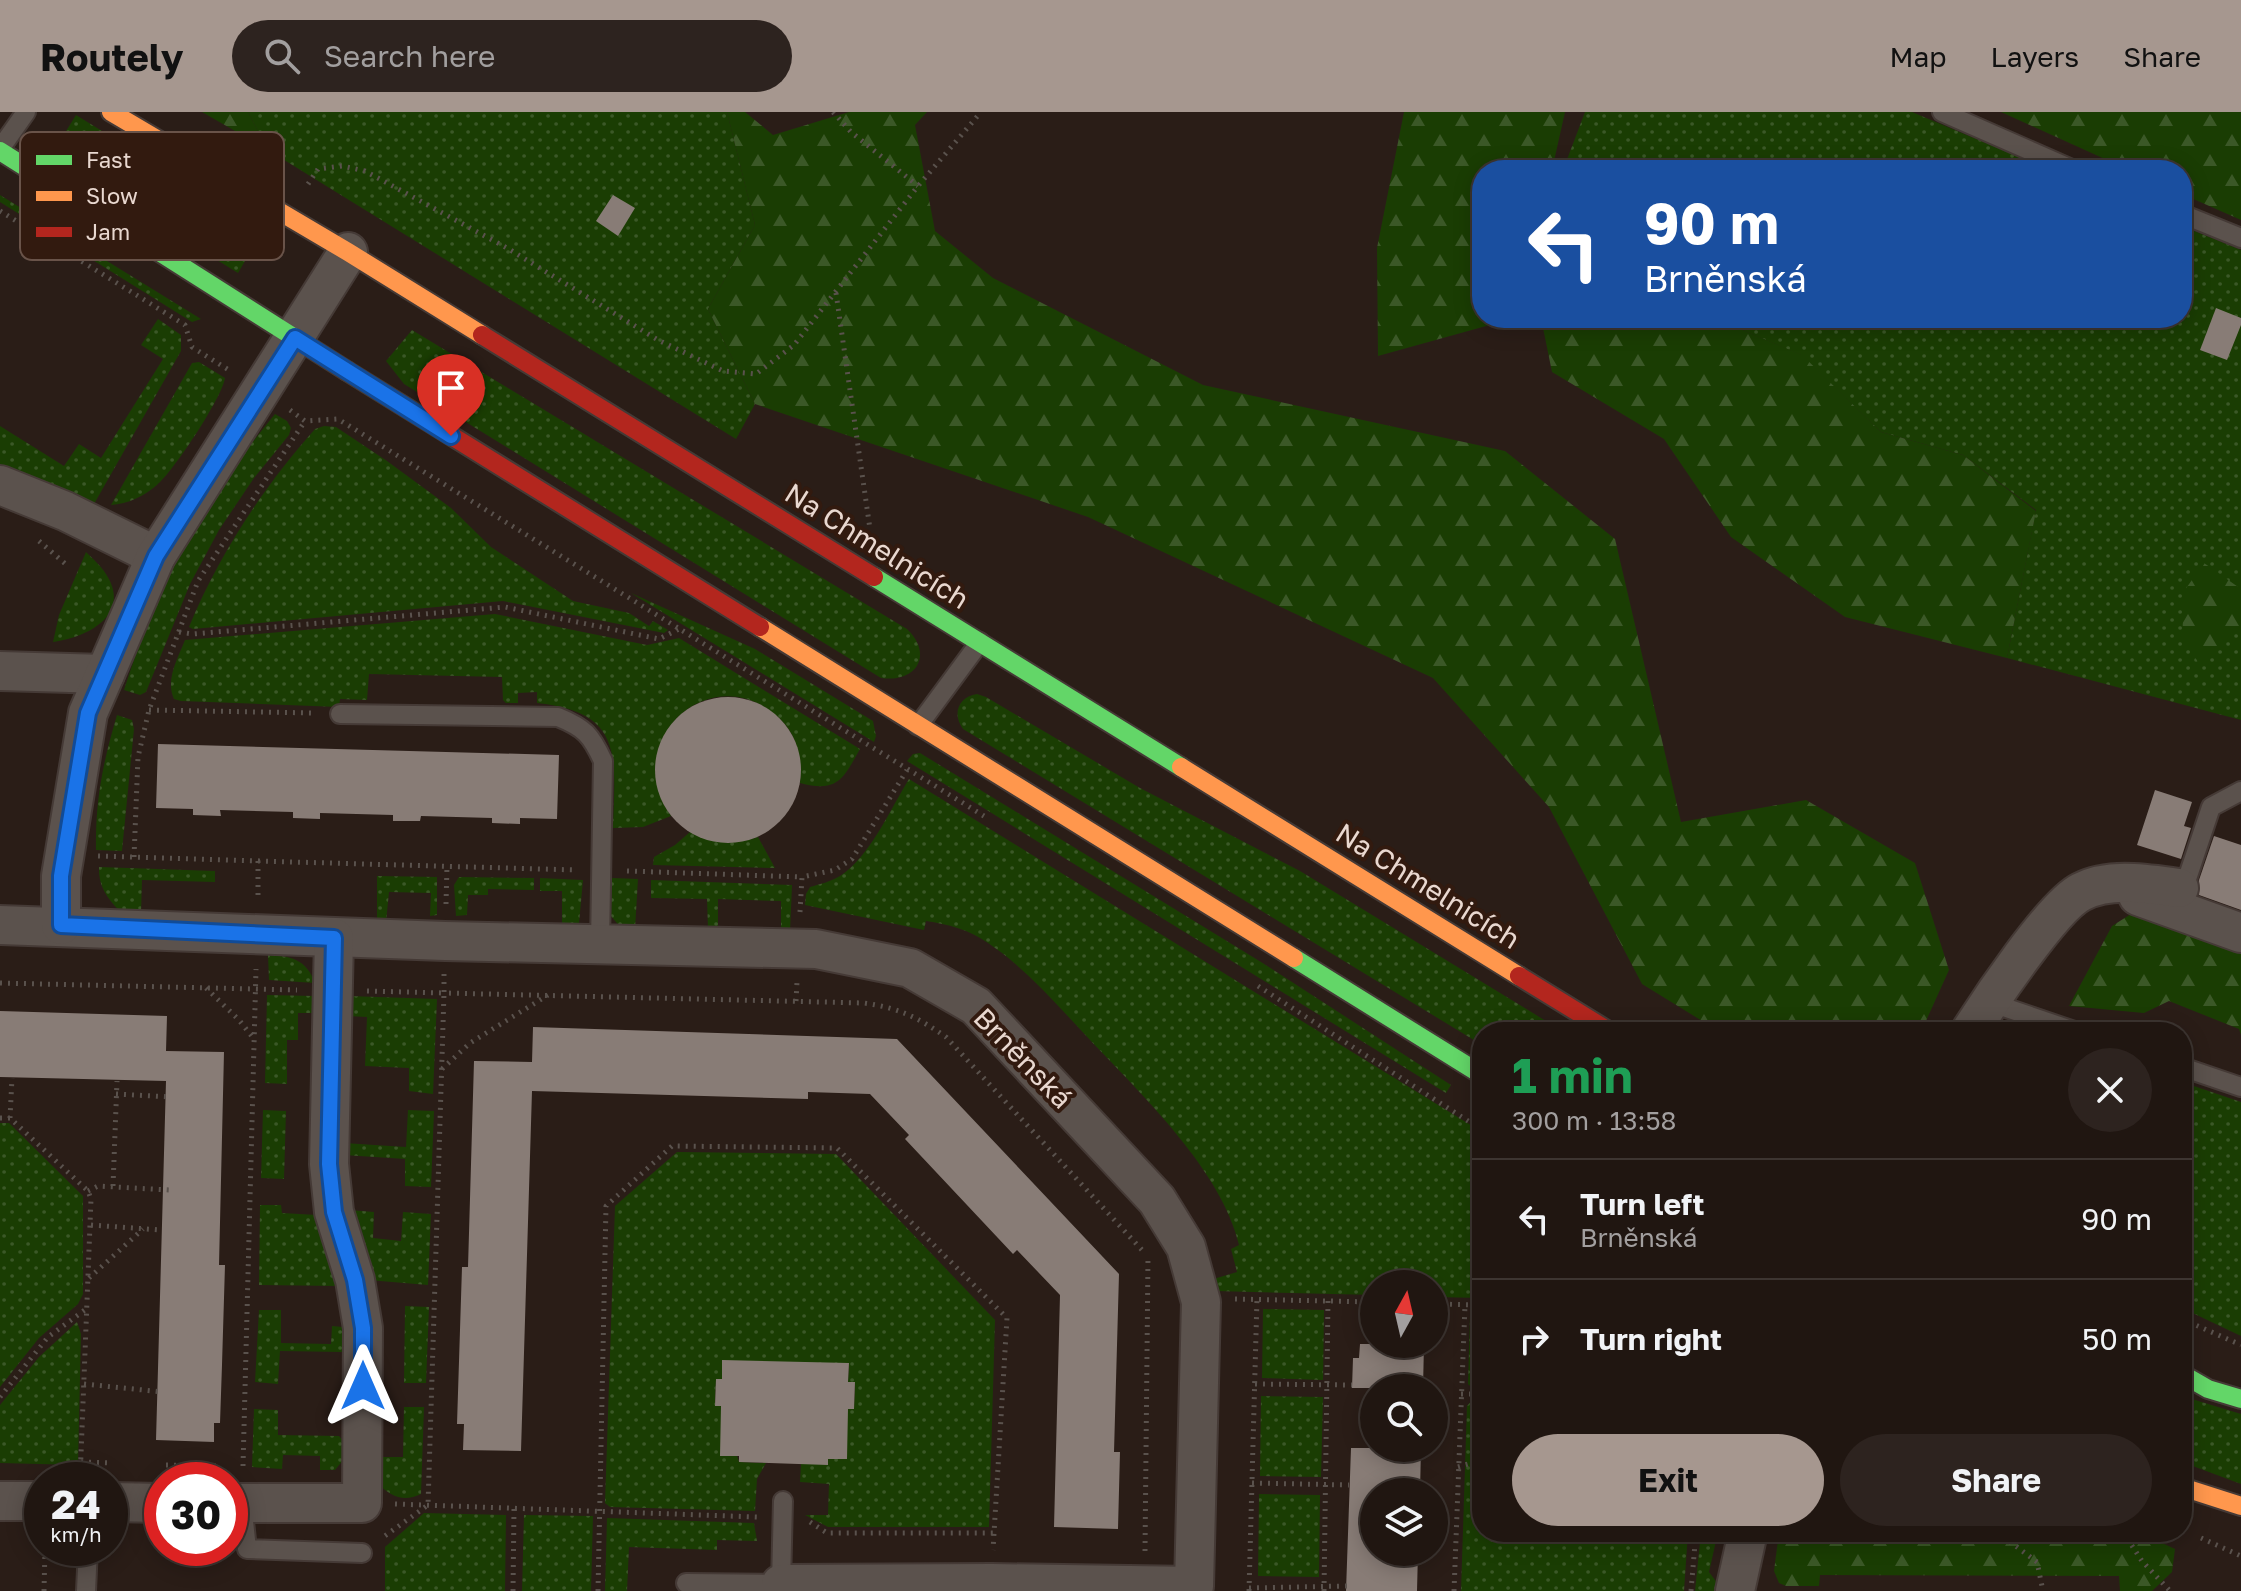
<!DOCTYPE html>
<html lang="en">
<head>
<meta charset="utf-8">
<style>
	:root { --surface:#201611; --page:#2d231f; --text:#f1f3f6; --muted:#a29f9f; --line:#3d3531; --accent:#a6978f }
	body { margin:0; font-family:"Golos Text",sans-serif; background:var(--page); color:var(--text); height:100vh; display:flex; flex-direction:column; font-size:30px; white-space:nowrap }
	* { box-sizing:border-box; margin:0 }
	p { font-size:26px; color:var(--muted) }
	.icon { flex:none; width:44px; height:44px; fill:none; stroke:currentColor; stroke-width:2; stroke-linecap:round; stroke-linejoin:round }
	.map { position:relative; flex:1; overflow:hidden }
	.side { position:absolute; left:1472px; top:910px; width:720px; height:520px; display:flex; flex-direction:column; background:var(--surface); border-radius:32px; box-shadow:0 4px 20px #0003,0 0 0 2px var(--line) }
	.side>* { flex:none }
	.banner { position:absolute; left:1472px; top:48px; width:720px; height:168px; border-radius:32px; box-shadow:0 4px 20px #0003,0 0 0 2px var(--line); background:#1a4fa0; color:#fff; overflow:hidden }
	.needle { width:52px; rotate:8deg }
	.controls { position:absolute; left:1360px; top:1158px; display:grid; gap:16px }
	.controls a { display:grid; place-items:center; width:88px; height:88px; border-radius:50%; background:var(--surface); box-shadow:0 4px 20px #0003,0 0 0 2px var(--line); font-size:40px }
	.speed { position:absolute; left:24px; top:1350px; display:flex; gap:16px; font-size:40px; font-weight:700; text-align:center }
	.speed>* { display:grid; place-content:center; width:104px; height:104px; border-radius:50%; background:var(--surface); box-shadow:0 4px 20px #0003,0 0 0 2px var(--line); line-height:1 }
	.speed small { font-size:20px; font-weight:400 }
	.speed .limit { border:12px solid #d22; background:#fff; color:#111 }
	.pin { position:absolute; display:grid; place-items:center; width:68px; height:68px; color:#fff; margin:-82px -34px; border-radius:50% 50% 50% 0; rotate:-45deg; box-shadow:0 0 8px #0007 }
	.pin .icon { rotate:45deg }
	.me { position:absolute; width:88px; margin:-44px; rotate:0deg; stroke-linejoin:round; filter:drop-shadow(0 0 6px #0008) }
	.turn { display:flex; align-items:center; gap:28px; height:168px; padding:0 40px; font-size:36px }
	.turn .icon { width:104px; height:104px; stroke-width:2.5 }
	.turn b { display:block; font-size:56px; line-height:68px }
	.round { display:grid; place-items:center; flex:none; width:84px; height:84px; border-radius:42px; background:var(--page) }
	.head { display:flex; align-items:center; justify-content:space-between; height:136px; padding:0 40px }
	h1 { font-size:48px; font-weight:700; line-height:60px; color:#1e9e55 }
	.cta { display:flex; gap:16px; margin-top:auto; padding:16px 40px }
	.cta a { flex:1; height:92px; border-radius:48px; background:var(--accent); color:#111; font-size:32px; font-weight:700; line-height:92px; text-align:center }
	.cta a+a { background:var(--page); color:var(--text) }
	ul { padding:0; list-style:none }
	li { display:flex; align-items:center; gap:24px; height:120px; padding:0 40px; border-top:2px solid var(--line) }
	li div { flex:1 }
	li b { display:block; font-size:30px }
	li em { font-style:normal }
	header { display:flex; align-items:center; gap:48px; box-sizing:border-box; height:112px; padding:0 40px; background:var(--accent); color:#111 }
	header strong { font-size:38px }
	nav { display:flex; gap:44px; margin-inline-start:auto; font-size:28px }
	.search { width:560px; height:72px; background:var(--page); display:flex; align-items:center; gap:20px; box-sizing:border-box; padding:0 28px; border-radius:44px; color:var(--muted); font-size:30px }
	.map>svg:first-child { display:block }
	.grass { fill:url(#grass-dots) }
	.forest { fill:url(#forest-firs) }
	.building { fill:#887c76 }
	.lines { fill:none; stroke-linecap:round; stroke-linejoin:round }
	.lane-casing { stroke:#453a36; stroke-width:22 }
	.street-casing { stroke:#453a36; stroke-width:42 }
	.fast-casing { stroke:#453a36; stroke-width:22 }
	.slow-casing { stroke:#453a36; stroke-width:22 }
	.jam-casing { stroke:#453a36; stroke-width:22 }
	.path { stroke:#5a524d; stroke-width:5; stroke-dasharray:2 6; stroke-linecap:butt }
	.lane { stroke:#5b524d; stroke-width:18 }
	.street { stroke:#5b524d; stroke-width:38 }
	.fast { stroke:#63d668; stroke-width:18 }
	.slow { stroke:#ff974d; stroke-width:18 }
	.jam { stroke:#b3261e; stroke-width:18 }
	.route-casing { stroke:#114b97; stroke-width:20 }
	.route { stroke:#1a73e8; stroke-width:14 }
	.labels { text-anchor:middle; stroke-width:8; stroke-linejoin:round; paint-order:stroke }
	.street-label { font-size:28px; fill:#e9d8d0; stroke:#321a0f }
	.key { fill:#321a0f; stroke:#695349; stroke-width:2 }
	.key-label { font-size:22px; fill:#e9d8d0 }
</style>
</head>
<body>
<header>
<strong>Routely</strong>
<div class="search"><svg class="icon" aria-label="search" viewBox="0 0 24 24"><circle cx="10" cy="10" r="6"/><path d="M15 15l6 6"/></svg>Search here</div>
<nav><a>Map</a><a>Layers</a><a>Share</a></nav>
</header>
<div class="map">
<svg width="2241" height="1479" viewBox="0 0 2241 1479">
	<defs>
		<pattern id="grass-dots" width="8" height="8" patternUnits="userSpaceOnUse" patternTransform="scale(2)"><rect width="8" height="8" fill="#1a3d03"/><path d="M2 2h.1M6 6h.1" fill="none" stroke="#3b5827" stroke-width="1.8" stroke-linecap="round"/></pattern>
		<pattern id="forest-firs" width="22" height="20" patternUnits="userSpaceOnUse" patternTransform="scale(2)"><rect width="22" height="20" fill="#1a3d03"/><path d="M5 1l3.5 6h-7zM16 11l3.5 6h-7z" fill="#3b5827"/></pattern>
	</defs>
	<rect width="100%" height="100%" fill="#2a1d17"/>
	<g class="grass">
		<polygon points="248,0 727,0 755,113 708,197 755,292 736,327 268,38"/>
		<polygon points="1585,0 1912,0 2050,58 1563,58"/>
		<polygon points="76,3 263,118 238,161 50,45"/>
		<polygon points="0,83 201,207 192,210 0,90"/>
		<polygon points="2182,114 2241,138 2241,608 2007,546 2036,398 1963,343 1881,320 1801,243 1714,206 2182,206"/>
		<polygon points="158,207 181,223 181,239 94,392 82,388 48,370 0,354 0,314 64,354 79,332 101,346 163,247 141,233"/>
		<path d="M412,218l495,299c27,26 9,54 -26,49l-477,-294 -18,-23z"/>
		<path d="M199,250l26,16c-3,20 -52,94 -68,107 -13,11 -29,19 -46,20l81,-142z"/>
		<path d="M275,302l12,7 4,7 -2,7 -35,43 -35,52 -29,54 -44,108 -6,3 -16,-5c19,-60 42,-117 73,-171 23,-38 51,-71 78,-105z"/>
		<path d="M324,314l12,1 51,34 64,47 40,39 82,54 56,12 20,13 4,-5 15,9 -4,3 -161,-32 -310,28 -4,-2c29,-71 75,-141 126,-198z"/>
		<path d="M86,440c6,6 13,12 18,19 30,42 -14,66 -51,71l6,-27z"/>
		<polygon points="631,481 755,537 873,609 876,624 874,630"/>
		<path d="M495,502l152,31 32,-7 181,111c-17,30 -22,44 -60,34 2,-23 -2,-46 -19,-63 -65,-65 -162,15 -110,96l-28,11 -30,1c2,-72 11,-116 -76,-125v-11l-19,1v10h-12l-3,-3 -1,-23 -133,-3 -2,26 -27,-1 -1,8 -158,-6 -7,-2c-9,-19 4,-41 11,-59z"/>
		<path d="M977,582l9,3 154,91 160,83 264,161h-82v13l-519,-316c-11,-15 -5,-32 14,-35z"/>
		<path d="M117,603l15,5 2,9 -12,122 -26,-1c-1,-49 7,-88 21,-135z"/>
		<polygon points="920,641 1261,850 1451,973 1446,981 907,649 913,642"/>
		<path d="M909,667l573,353v166l-48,-1v-13h-60v11l-159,-4 -5,-11 27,-8 -6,-23 8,-4c-17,-74 -97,-150 -149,-205 -32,-34 -63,-71 -102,-97 -18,-13 -41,-19 -62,-22l-2,9 -119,-25 1,-11 4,-7c10,-3 20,-5 30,-11 29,-18 51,-68 69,-97z"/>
		<path d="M690,720c22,12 44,13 68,5l17,31 -122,-3 1,-8 21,-12z"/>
		<path d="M99,755l116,4v11l-73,-2 -1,32 -21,-1c-13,-12 -22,-26 -21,-44z"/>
		<polygon points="377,764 437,765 437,803 430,804 431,781 389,780 386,810 377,809"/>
		<polygon points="459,765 534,766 534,778 488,777 488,783 468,783 467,803 456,804 454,773"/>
		<polygon points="540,766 583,768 579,811 574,814 562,814 562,779 540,779"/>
		<polygon points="612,766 638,767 635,817 621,816 611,804"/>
		<polygon points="651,768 792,773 790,820 781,820 781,789 718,787 718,814 716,817 708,817 707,787 651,786"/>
		<path d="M268,843c23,1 38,4 47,28l-46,-3z"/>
		<polygon points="267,883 315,884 314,901 298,901 298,928 287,928 287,972 265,971"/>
		<polygon points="348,884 437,887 433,982 409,979 409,956 365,954 367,905 347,904"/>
		<polygon points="2182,970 2241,990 2241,1224 2182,1196"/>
		<polygon points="263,998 286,999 284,1067 261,1066"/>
		<polygon points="408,998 434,999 431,1075 405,1074 405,1047 344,1043 344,1031 406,1035"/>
		<polygon points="0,1011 9,1011 83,1084 83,1182 78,1192 39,1226 0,1275"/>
		<polygon points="677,1040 836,1042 995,1208 989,1415 828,1415 805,1403 828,1403 829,1372 800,1370 801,1352 828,1347 848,1297 854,1297 855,1271 848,1270 849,1252 722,1249 722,1267 716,1267 715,1293 721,1294 739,1350 766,1351 757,1367 755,1399 610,1395 605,1391 615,1094"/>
		<polygon points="260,1093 281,1093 282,1101 317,1103 337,1174 259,1173"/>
		<polygon points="349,1098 374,1100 373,1126 401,1129 403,1100 431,1102 428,1173 368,1168"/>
		<polygon points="405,1194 429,1195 426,1271 404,1271"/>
		<polygon points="1263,1197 1324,1198 1323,1268 1262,1266"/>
		<polygon points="259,1198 281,1198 281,1231 331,1232 332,1214 343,1215 343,1240 280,1239 278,1272 255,1270"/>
		<polygon points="1470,1203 1482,1203 1482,1277 1473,1277 1468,1272"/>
		<polygon points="77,1210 81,1222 78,1353 0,1351 0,1293 39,1245"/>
		<polygon points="1261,1284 1323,1285 1321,1365 1260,1364"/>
		<polygon points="2182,1284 2241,1302 2241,1372 2182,1350"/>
		<polygon points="1473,1287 1482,1287 1482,1420 1688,1420 1684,1479 1461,1479 1467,1294"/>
		<path d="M404,1295h20l-3,87c-18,9 -30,2 -44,-11l1,-26h25z"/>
		<polygon points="254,1297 278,1298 278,1323 339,1324 346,1332 344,1347 335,1358 320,1358 320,1344 283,1343 282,1357 252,1355"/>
		<polygon points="1259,1382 1320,1383 1319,1465 1258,1464"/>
		<polygon points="424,1401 506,1403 505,1479 385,1479 385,1435"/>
		<polygon points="524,1403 593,1404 591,1479 522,1479"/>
		<polygon points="607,1406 754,1411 757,1429 717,1428 717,1438 629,1435 627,1479 605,1479"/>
		<polygon points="1701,1420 1718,1420 1709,1460 1718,1472 1717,1479 1695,1479"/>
	</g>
	<g class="forest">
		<polygon points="202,0 248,0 268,38"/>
		<polygon points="727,0 745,0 773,23 849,0 927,0 915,13 935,119 993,166 1203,273 1505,339 1615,427 1681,710 1806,688 1915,751 1949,858 1921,920 1720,920 1642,872 1549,695 1433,566 1088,405 755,292 708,197 755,113"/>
		<polygon points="1404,0 1565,0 1552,58 1482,58 1482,206 1515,206 1378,244 1377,136"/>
		<polygon points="2001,0 2241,0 2241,108 2182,82 2182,58 2129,58"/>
		<polygon points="1541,206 1714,206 1802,243 1881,320 1963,343 2036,399 2007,546 1845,505 1731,425 1664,327 1552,260"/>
		<polygon points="2204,451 2241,477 2241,522 2231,522 2199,552 2183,524 2182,482"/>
		<polygon points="2158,785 2241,818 2241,923 2239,917 2169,889 2144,901 2069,894 2112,814"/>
		<polygon points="1779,1420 2138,1420 2175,1437 2172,1460 2152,1479 2120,1479 2119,1464 1820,1463 1819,1474 1786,1474 1779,1471 1774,1459"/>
	</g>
	<g class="building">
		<polygon points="613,83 635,96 618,124 596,109"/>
		<polygon points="2216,196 2241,206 2241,213 2227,248 2200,238"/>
		<circle cx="728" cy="658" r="73"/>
		<polygon points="158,632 559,643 557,707 520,706 520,712 492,711 492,706 421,704 420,709 393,709 393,703 320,701 320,707 293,706 293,700 220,698 221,704 193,703 193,697 156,696"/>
		<polygon points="2155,678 2192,690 2184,714 2191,716 2181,747 2137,733"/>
		<polygon points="2214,724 2241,733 2241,798 2199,783 2199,768"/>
		<polygon points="0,899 167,904 166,939 224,940 219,1153 225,1153 222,1253 220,1311 214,1311 214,1330 156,1328 166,969 0,965"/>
		<polygon points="533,915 897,927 1119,1162 1114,1340 1120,1340 1118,1417 1054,1415 1060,1183 1017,1138 1013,1142 905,1027 909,1023 870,982 808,980 808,987 532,979 521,1339 463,1338 464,1312 457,1312 462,1155 468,1155 474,949 532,950"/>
		<polygon points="1360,1232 1424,1232 1423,1276 1352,1276 1353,1246 1359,1246"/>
		<polygon points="722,1248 849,1251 848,1270 855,1270 854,1297 848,1297 847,1347 828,1347 828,1353 739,1350 739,1344 720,1344 721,1294 715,1294 716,1267 722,1267"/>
		<polygon points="1351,1336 1421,1336 1420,1380 1374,1380 1374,1440 1418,1440 1417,1479 1346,1479"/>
	</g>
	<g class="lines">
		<g class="lane-casing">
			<g id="lane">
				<polyline points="1942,0 2074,58"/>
				<polyline points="0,37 26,0"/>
				<polyline points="2182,102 2241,126"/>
				<path d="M340,602l218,3c27,11 33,18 45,44l-3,184"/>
				<polyline points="918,614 980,530"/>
				<polyline points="2179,776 2186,770 2211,695 2241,679"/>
				<polyline points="1989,890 2077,920"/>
				<polyline points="2182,955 2241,975"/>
				<polyline points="242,1391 247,1437 362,1441"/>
				<polyline points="686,1471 781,1472 783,1389"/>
				<polyline points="86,1479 88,1436"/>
			</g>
		</g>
		<g class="street-casing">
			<g id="street">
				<polyline points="0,373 65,399 156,444"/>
				<polyline points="0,559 105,562"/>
				<polyline points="2138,784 2241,821"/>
				<polyline points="0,813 445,829 816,837 910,856 976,894 1157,1088 1186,1135 1201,1190 1194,1474 992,1471 781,1472 781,1479"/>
				<polyline points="61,813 61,764 88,601 105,562 156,444 348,140"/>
				<path d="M1970,920c19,-30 83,-126 111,-140 29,-15 67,-8 98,-4"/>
				<polyline points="0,1389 42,1389"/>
				<polyline points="110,1390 162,1391"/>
				<polyline points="230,1391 362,1391 363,1216 355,1168 334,1100 329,1052 334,826"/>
				<polyline points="1735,1479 1748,1420"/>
			</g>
		</g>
		<g class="fast-casing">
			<g id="fast">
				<polyline points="0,39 347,259"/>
				<polyline points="874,465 1181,655"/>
				<polyline points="1294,846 1482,963"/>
				<polyline points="2182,1262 2208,1277 2241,1287"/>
			</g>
		</g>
		<g class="slow-casing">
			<g id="slow">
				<polyline points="111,0 348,140 482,223"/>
				<polyline points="760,515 1294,846"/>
				<polyline points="1181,655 1519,864"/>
				<polyline points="2182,1375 2241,1394"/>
			</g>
		</g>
		<g class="jam-casing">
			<g id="jam">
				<polyline points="482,223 874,465"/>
				<polyline points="347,259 760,515"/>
				<polyline points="1519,864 1610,920"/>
			</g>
		</g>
		<g class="path">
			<polyline points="833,0 851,20 918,74"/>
			<polyline points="308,72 318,57 342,54 365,59 507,136 658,228 723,259 756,262 794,233 918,74 981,0"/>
			<polyline points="0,99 185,213 192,235 232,260"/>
			<polyline points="836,181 870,417"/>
			<polyline points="290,298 305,309 338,307 984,704"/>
			<polyline points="39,429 69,455"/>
			<polyline points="179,520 193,522 505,495 659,527 679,517"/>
			<polyline points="149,598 315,601"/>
			<polyline points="98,744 258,749 258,787"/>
			<polyline points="134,745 138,645 149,598 198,469 305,309"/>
			<polyline points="258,749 577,758"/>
			<polyline points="627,759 802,765"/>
			<polyline points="446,792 447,754"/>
			<polyline points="800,800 802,765 835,758 852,747 907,658"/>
			<path d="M444,862v19l420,10c35,5 53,14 82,34l196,213"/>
			<polyline points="0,871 297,878"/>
			<polyline points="1258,874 1482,1018"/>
			<polyline points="206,876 239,908 254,927"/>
			<polyline points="367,879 444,881 428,1393 382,1426"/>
			<polyline points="796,889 797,870"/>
			<polyline points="1648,914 1658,920"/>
			<polyline points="442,957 470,931 548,883"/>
			<polyline points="116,982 171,985"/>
			<polyline points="0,1006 10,1006 88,1079 91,1087 80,1368"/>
			<polyline points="10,1006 12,966"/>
			<polyline points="113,1074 117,969"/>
			<polyline points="88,1079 98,1074 169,1078"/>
			<polyline points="91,1113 161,1118"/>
			<polyline points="89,1166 143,1117"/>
			<polyline points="1235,1187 1374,1190"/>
			<polyline points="1434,1192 1482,1193"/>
			<polyline points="2182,1207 2241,1233"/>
			<polyline points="84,1272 163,1280"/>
			<polyline points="1255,1272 1352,1273"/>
			<polyline points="1461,1282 1482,1282"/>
			<polyline points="0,1285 48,1225 86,1197"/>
			<polyline points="81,1350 112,1351"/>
			<polyline points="166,1353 220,1354"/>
			<polyline points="243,1354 256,857"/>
			<polyline points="1458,1355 1482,1348"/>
			<polyline points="1252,1371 1349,1373"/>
			<polyline points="395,1392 757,1405"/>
			<polyline points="810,1410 827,1421 994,1421"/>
			<polyline points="1997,1420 2037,1450 2043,1479"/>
			<polyline points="2123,1420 2142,1449 2170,1479"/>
			<polyline points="2201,1426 2241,1444"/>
			<polyline points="1145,1439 1148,1145"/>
			<polyline points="1249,1476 1347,1474"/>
			<polyline points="44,1479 45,1436"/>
			<polyline points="513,1479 514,1397"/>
			<polyline points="598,1479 606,1094 672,1034 837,1036 1007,1206 993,1438"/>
			<polyline points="1249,1479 1257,1186"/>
			<polyline points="1324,1479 1328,1189"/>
			<polyline points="1454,1479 1465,1193"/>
			<polyline points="1691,1479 1696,1420"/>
		</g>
		<use href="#lane" class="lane"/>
		<use href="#street" class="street"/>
		<use href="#fast" class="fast"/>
		<use href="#slow" class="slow"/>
		<use href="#jam" class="jam"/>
	</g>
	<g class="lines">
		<g class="route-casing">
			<polyline id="route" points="363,1274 363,1216 355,1168 334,1100 329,1052 334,826 61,813 61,764 88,601 156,444 295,226 451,324"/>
		</g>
		<use href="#route" class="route"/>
	</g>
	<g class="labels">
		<g class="street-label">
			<text transform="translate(877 434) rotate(32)" y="10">Na Chmelnicích</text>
			<text transform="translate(1428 774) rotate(32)" y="10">Na Chmelnicích</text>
			<text transform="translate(1023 946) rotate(46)" y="10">Brněnská</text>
		</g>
	</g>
	<rect x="20" y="20" width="264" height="128" rx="12" class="key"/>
	<rect x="36" y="43" width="36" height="10" fill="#63d668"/>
	<rect x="36" y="79" width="36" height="10" fill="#ff974d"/>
	<rect x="36" y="115" width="36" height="10" fill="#b3261e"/>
	<g class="key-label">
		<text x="86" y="56">Fast</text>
		<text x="86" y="92">Slow</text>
		<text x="86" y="128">Jam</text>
	</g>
</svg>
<div class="controls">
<a><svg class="needle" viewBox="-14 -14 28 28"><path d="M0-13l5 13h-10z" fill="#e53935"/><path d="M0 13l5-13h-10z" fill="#a29f9f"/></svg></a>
<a><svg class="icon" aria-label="search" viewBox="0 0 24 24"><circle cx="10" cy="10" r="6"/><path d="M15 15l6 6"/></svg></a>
<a><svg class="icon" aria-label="layers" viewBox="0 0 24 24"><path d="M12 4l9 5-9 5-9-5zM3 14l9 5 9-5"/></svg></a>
</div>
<div class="speed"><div>24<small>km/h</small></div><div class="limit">30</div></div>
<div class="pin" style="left:451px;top:324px;background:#d93025"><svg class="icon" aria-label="arrive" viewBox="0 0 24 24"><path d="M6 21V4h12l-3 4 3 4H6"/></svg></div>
<svg class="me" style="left:363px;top:1274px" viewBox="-20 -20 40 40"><path d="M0-17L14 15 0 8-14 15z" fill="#1a73e8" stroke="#fff" stroke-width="4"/></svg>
<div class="banner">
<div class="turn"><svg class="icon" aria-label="left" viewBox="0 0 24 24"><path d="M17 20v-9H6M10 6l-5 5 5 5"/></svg><div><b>90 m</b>Brněnská</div></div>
</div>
<section class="side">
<div class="head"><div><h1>1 min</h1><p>300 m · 13:58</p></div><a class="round"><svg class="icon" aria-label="close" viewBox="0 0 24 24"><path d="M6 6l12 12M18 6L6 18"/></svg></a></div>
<ul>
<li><svg class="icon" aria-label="left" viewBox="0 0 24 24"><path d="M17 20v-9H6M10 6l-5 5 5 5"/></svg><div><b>Turn left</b><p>Brněnská</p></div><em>90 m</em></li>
<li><svg class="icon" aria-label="right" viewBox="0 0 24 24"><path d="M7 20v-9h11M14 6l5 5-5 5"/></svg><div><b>Turn right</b></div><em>50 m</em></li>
</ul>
<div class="cta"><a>Exit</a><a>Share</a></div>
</section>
</div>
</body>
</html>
